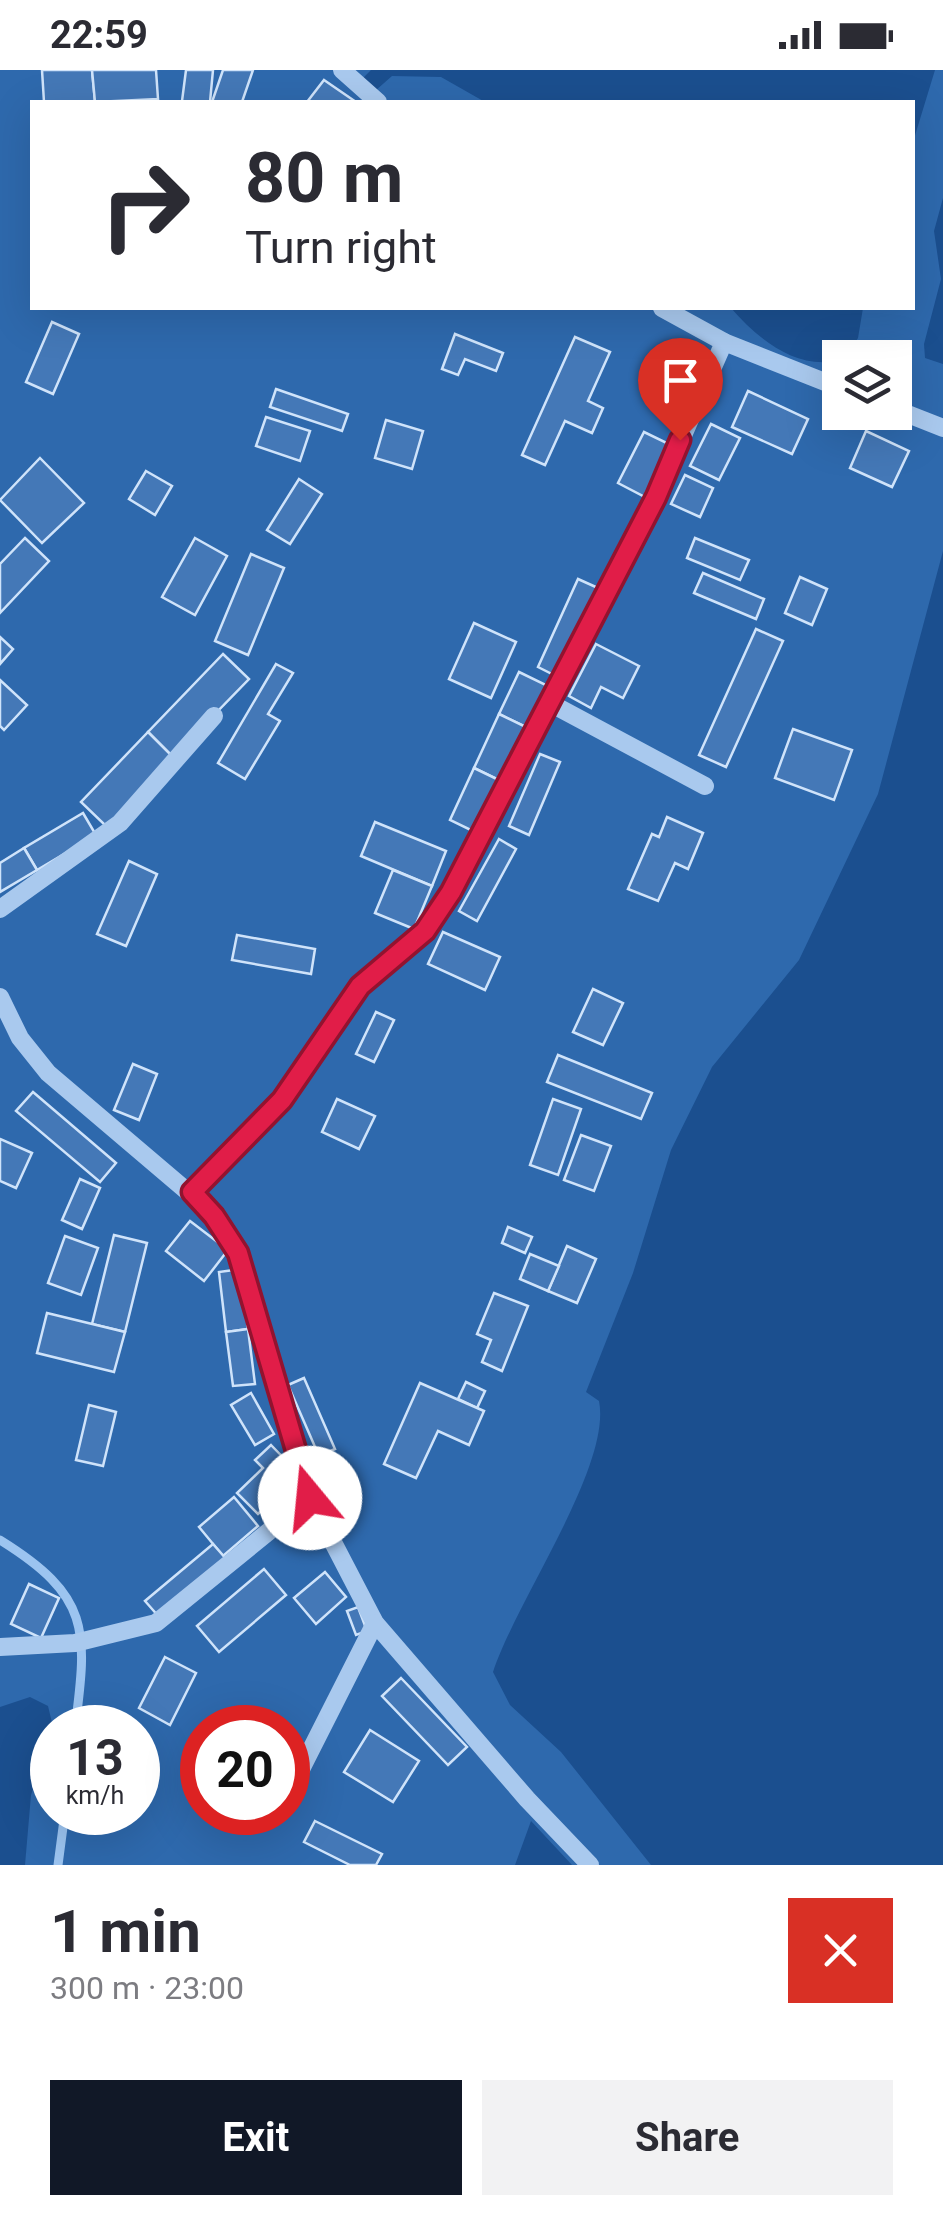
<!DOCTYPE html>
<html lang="en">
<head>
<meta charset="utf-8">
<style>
	:root { --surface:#fff; --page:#f2f2f3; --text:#2b2b33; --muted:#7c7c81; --accent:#111827 }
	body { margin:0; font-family:Roboto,sans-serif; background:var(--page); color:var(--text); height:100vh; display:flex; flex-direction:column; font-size:38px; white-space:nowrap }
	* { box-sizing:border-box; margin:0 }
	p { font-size:32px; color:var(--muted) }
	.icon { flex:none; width:55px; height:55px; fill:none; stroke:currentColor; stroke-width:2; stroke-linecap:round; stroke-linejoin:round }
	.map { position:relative; height:1795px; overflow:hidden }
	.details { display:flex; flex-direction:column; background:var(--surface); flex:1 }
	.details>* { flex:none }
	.top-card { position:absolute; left:30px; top:30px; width:885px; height:210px; border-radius:0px; box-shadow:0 10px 40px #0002; background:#fff; color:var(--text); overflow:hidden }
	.buttons { position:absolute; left:822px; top:270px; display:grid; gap:20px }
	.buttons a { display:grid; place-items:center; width:90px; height:90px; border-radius:0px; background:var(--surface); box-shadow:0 10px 40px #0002; font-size:50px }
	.speed { position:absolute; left:30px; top:1635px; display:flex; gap:20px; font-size:50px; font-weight:700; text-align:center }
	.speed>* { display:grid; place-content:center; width:130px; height:130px; border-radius:50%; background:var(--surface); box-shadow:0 10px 40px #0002; line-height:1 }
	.speed small { font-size:25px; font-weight:400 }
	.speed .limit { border:15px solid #d22; background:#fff; color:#111 }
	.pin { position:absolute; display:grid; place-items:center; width:85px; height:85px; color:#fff; margin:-102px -42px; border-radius:50% 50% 50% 0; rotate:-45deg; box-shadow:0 0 10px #0007 }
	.pin .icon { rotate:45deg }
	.me { position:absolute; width:110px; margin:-55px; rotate:343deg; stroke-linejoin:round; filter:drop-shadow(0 0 8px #0008) }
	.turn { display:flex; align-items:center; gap:35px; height:210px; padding:0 50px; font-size:45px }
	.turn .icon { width:130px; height:130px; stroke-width:2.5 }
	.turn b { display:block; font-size:70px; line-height:85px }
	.round { display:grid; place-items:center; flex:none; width:105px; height:105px; border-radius:0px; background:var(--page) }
	.overview { display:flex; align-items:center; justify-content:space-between; height:170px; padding:0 50px }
	h1 { font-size:60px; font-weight:700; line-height:75px }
	.primary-button { display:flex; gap:20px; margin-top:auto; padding:20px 50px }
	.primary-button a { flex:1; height:115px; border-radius:0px; background:var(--accent); color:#fff; font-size:40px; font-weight:700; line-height:115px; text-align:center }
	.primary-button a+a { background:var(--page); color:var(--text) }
	.status { display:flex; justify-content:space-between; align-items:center; height:70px; padding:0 50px; background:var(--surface); direction:ltr }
	.status svg { height:28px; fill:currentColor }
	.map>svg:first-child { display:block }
	.green { fill:#2e69ad; fill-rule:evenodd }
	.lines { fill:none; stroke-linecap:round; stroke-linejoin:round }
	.stream { stroke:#9cc4f0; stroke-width:9 }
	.building { fill:#4478b7; stroke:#cfe3fa; stroke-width:2.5 }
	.minor { stroke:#a9c9ee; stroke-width:18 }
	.route-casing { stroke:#92132f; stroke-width:25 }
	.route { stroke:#e11d48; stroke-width:18 }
</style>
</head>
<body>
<div class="status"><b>22:59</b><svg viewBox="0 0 49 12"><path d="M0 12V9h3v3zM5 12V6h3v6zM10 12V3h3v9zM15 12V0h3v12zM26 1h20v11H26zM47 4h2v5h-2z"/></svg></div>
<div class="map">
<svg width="943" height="1795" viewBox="0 0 943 1795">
	<rect width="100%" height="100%" fill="#1b4f8f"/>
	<path class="green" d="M0,0h371l-9,9 13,12 17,-15 49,1 44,25h-453v206h699c27,31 66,63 109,52v52h55v-54l-49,-1 12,-19 5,-30h49l1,-166 22,-72h8v128l-9,33 7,48 -17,65 1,14 18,6v187l-65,243 -79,166 -87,107 -41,83 -38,123 -47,119 13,9c13,65 -84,202 -106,271l17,33 51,47 90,113h-79l-41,-44 -16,44h-490l6,-70 21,-64v81h86v-84l-85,-1 -5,-21 -18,-9 -30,10zM202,1658h86v84h-86z"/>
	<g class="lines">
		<g class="stream">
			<path d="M0,1470c90,56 88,89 75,188"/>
			<polyline points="58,1795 65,1742"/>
		</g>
	</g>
	<g class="building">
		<polygon points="42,0 92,0 95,32 44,32"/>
		<polygon points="92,0 156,0 158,29 95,32"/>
		<polygon points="186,0 213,0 210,32 182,31"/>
		<polygon points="223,0 253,0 242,32 212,32"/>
		<polygon points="324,10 356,32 307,32"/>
		<polygon points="52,252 79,264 53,324 26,312"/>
		<polygon points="455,264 503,283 496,301 465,289 458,305 442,299"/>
		<polygon points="575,267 610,282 588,331 603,338 592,363 565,351 545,395 522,385"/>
		<polygon points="276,319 348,344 342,361 270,337"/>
		<polygon points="748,321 808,349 792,384 732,357"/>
		<polygon points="266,347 310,361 300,391 256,376"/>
		<polygon points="386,350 423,361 412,399 375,388"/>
		<polygon points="711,354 740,368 719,410 690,396"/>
		<polygon points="866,361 909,381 892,417 850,398"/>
		<polygon points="644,362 671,375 645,427 618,413"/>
		<polygon points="40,388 84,433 42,473 0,430"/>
		<polygon points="146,401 172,416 155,445 129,429"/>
		<polygon points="685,405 713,418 700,447 671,434"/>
		<polygon points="299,409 322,424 290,474 267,460"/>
		<polygon points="25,468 49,491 0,543 0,494"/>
		<polygon points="195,468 227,486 195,545 162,527"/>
		<polygon points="695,468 749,490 740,510 687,488"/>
		<polygon points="251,484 284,498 248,585 215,571"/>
		<polygon points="703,503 764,529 756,549 694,523"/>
		<polygon points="800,507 827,519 812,555 785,543"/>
		<polygon points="578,509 598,518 558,607 538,597"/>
		<polygon points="474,553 516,572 491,628 449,609"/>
		<polygon points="756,559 783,571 726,697 699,685"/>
		<polygon points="0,567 13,579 0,594"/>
		<polygon points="596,574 639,596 623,628 601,617 591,638 569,626"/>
		<polygon points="223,584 249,609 173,687 148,662"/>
		<polygon points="276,594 293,603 268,644 280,651 245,709 218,693"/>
		<polygon points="519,602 548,616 528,658 499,644"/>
		<polygon points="0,610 27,635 4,660 0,656"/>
		<polygon points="499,644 528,658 503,712 474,698"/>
		<polygon points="793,659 852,680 834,730 775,708"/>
		<polygon points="148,662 173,687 107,757 81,732"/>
		<polygon points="540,684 560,692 529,765 509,756"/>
		<polygon points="474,698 503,712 479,764 450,750"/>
		<polygon points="83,743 96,765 37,800 24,778"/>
		<polygon points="667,747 703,763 688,799 675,793 658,831 628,819 652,764 659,767"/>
		<polygon points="375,752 446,781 432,816 361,786"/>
		<polygon points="499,769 516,779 477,851 459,841"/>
		<polygon points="24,778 37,800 0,822 0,793"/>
		<polygon points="129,791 157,804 126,876 97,864"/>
		<polygon points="393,800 432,816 414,859 375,843"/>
		<polygon points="443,862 500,887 485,920 428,894"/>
		<polygon points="237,865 315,879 311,904 232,890"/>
		<polygon points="593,919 623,933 603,975 573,962"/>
		<polygon points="376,942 394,950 374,992 356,984"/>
		<polygon points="558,985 652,1023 641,1049 547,1012"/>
		<polygon points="133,994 157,1004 139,1050 114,1040"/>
		<polygon points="33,1022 116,1093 100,1112 16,1041"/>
		<polygon points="337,1029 375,1046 359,1079 322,1062"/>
		<polygon points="553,1029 581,1039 558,1105 530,1095"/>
		<polygon points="581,1065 611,1076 594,1121 564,1110"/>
		<polygon points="0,1069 32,1083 16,1118 0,1111"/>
		<polygon points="80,1109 100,1118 82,1159 62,1150"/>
		<polygon points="190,1151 228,1180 204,1211 166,1181"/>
		<polygon points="508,1157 532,1167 525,1183 502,1173"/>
		<polygon points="114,1165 147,1173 125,1262 92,1254"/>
		<polygon points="65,1166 98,1178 81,1225 48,1213"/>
		<polygon points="567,1176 596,1189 577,1233 548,1221"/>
		<polygon points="530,1184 559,1196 548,1221 520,1209"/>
		<polygon points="241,1199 248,1259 226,1262 219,1202"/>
		<polygon points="494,1223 528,1236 502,1301 482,1292 491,1270 477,1264"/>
		<polygon points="47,1243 125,1262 114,1302 37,1283"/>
		<polygon points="248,1259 255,1314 233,1316 226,1262"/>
		<polygon points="304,1308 335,1379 319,1386 288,1315"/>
		<polygon points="466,1312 485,1321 477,1338 458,1329"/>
		<polygon points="420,1313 484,1341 469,1375 438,1361 416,1408 384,1394"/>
		<polygon points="251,1323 274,1364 255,1375 231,1335"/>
		<polygon points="89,1335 116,1342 103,1396 76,1390"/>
		<polygon points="271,1375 299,1404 258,1444 237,1423 263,1398 255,1390"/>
		<polygon points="234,1427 258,1456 223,1486 199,1457"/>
		<polygon points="213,1474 227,1490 160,1548 145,1531"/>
		<polygon points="264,1499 286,1525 219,1582 197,1556"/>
		<polygon points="325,1502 346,1527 316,1554 294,1528"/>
		<polygon points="29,1514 59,1528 41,1568 11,1554"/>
		<polygon points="358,1537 367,1561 356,1565 347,1541"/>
		<polygon points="165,1587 196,1603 170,1655 139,1638"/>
		<polygon points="401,1608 467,1677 448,1695 382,1626"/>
		<polygon points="370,1660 419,1691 393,1732 344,1702"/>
		<polygon points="315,1751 382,1784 376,1795 350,1795 304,1772"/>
	</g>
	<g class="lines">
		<g class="minor">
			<polyline points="342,0 378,32"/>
			<polyline points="724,272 840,318"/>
			<polyline points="895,339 943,358"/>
			<polyline points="548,632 705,716"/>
			<polyline points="0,839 120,753 214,646"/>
			<polyline points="0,927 20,968 48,1003 215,1145 238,1183 251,1221 310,1428 375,1553 527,1729 590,1795"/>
			<polyline points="192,1122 282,1030 360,916 425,861 451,822 656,427 724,272 662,238"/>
			<polyline points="0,1577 75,1573 156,1553 310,1428"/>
			<polyline points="288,1725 375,1553"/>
		</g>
	</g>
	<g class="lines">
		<g class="route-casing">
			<polyline id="route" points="310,1428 238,1183 214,1146 192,1122 282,1030 360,916 425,861 451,822 656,427 680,370"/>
		</g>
		<use href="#route" class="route"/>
	</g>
</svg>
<div class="buttons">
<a><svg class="icon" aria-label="layers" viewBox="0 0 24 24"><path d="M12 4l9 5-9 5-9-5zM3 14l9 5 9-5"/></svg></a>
</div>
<div class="speed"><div>13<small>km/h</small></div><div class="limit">20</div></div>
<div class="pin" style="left:680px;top:370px;background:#d93025"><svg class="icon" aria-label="arrive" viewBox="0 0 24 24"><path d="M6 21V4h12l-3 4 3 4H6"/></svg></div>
<svg class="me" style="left:310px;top:1428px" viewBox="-20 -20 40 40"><circle r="19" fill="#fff"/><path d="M0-13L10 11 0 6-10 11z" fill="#e11d48"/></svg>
<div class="top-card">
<div class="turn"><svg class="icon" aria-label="right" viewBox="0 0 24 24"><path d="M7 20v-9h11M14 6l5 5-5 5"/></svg><div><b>80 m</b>Turn right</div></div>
</div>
</div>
<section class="details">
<div class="overview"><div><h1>1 min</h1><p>300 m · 23:00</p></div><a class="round" style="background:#d93025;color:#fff"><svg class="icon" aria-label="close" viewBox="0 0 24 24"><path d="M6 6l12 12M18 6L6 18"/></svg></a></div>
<div class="primary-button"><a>Exit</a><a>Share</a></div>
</section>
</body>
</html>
